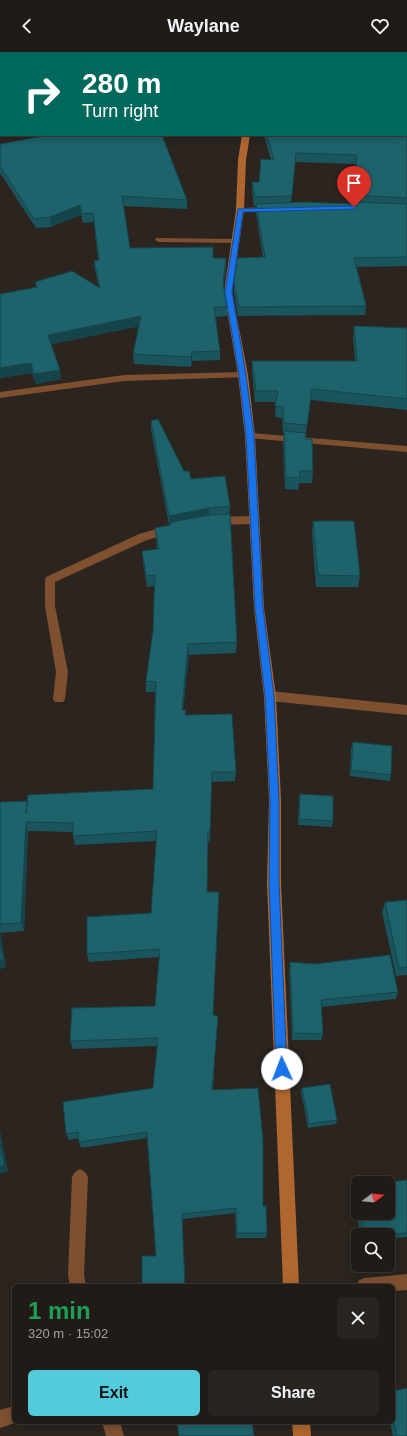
<!DOCTYPE html>
<html lang="en">
<head>
<meta charset="utf-8">
<style>
	:root { --surface:#201b17; --page:#282420; --text:#f1f3f6; --muted:#a2a1a1; --line:#3d3936; --accent:#53cbdb }
	body { margin:0; font-family:Arial,sans-serif; background:var(--page); color:var(--text); height:100vh; display:flex; flex-direction:column; font-size:15px; white-space:nowrap }
	* { box-sizing:border-box; margin:0 }
	p { font-size:13px; color:var(--muted) }
	.icon { flex:none; width:22px; height:22px; fill:none; stroke:currentColor; stroke-width:2; stroke-linecap:round; stroke-linejoin:round }
	.map { position:relative; flex:1; overflow:hidden }
	.side { position:absolute; left:12px; top:1232px; width:383px; height:140px; display:flex; flex-direction:column; background:var(--surface); border-radius:6px; box-shadow:0 2px 10px #0003,0 0 0 1px var(--line) }
	.side>* { flex:none }
	.guide { position:absolute; left:0px; top:0px; width:407px; height:84px; box-shadow:0 2px 10px #0003,0 0 0 1px var(--line); background:#00695c; color:#fff; overflow:hidden }
	.needle { width:26px; rotate:74deg }
	.fabs { position:absolute; left:351px; top:1124px; display:grid; gap:8px }
	.fabs a { display:grid; place-items:center; width:44px; height:44px; border-radius:6px; background:var(--surface); box-shadow:0 2px 10px #0003,0 0 0 1px var(--line); font-size:20px }
	.pin { position:absolute; display:grid; place-items:center; width:34px; height:34px; color:#fff; margin:-41px -17px; border-radius:50% 50% 50% 0; rotate:-45deg; box-shadow:0 0 4px #0007 }
	.pin .icon { rotate:45deg }
	.me { position:absolute; width:44px; margin:-22px; rotate:358deg; stroke-linejoin:round; filter:drop-shadow(0 0 3px #0008) }
	.turn { display:flex; align-items:center; gap:14px; height:84px; padding:0 16px; font-size:18px }
	.turn .icon { width:52px; height:52px; stroke-width:2.5 }
	.turn b { display:block; font-size:28px; line-height:34px }
	.round { display:grid; place-items:center; flex:none; width:42px; height:42px; border-radius:6px; background:var(--page) }
	.overview { display:flex; align-items:center; justify-content:space-between; height:68px; padding:0 16px }
	h1 { font-size:24px; font-weight:700; line-height:30px; color:#1e9e55 }
	.primary-button { display:flex; gap:8px; margin-top:auto; padding:8px 16px }
	.primary-button a { flex:1; height:46px; border-radius:6px; background:var(--accent); color:#111; font-size:16px; font-weight:700; line-height:46px; text-align:center }
	.primary-button a+a { background:var(--page); color:var(--text) }
	header { display:flex; justify-content:space-between; align-items:center; height:52px; padding:0 16px; background:var(--surface); font-size:18px; font-weight:700 }
	.map>svg:first-child { display:block }
	.lines { fill:none; stroke-linecap:round; stroke-linejoin:round }
	.street { fill:#7e5030; fill-rule:evenodd }
	.secondary { fill:#b0662f; fill-rule:evenodd }
	.wall { fill:#1a545c; fill-rule:evenodd }
	.shaded-wall { fill:#15454b }
	.building { fill:#1e626b; stroke:#15454b }
	.route { fill:#1a73e8; stroke:#114b97 }
</style>
</head>
<body>
<header><svg class="icon" aria-label="back" viewBox="0 0 24 24"><path d="M15 5l-7 7 7 7"/></svg>Waylane<svg class="icon" aria-label="heart" viewBox="0 0 24 24"><path d="M12 20l-8-8c-3-5 5-10 8-4 3-6 11-1 8 4z"/></svg></header>
<div class="map">
<svg width="407" height="1384" viewBox="0 0 407 1384">
	<rect width="100%" height="100%" fill="#2b241f"/>
	<g class="lines">
		<g class="street">
			<rect x="0" y="26" width="1" height="4"/>
			<polygon points="272,155 276,157 275,159 240,160 236,158 240,156"/>
			<polygon points="156,186 237,187 241,189 237,191 159,190 155,188"/>
			<polygon points="243,320 246,321 246,325 124,329 0,346 0,340 124,323"/>
			<polygon points="250,381 407,394 407,400 247,386 245,384 247,382"/>
			<polygon points="255,464 260,468 255,472 214,473 209,469 214,465"/>
			<polygon points="171,473 175,474 176,477 175,480 147,488 55,530 55,554 68,620 65,647 63,650 55,650 53,647 56,620 45,554 45,528 46,525 139,482"/>
			<polygon points="270,639 407,653 407,663 270,649 266,647 264,644 266,641"/>
			<polygon points="80,1117 85,1120 88,1125 84,1223 86,1234 70,1234 68,1223 72,1125 75,1120"/>
			<polygon points="407,1222 407,1238 393,1239 393,1234 357,1234 359,1228 365,1226"/>
			<polygon points="14,1354 14,1370 18,1370 0,1376 0,1358"/>
			<polygon points="102,1370 120,1370 124,1384 106,1384"/>
		</g>
		<g class="secondary">
			<rect x="258" y="0" width="6" height="1"/>
			<polygon points="242,83 250,83 246,108 244,158 232,240 248,323 255,384 264,556 276,644 281,748 281,831 299,1234 283,1234 267,831 269,748 264,644 254,556 245,384 238,323 224,240 236,158 238,108"/>
			<polygon points="292,1370 310,1370 311,1384 293,1384"/>
		</g>
	</g>
	<g class="wall">
		<polygon points="137,0 208,0 209,1 137,1"/>
		<path d="M407,18v196l-50,1 9,39 -1,9 -127,1 -4,-24v-9l29,-26 -7,-44v-7h-2l-2,-15v-9h7l12,-22 -7,-25h142zM295,110l61,2 -4,40 -61,-1z"/>
		<polygon points="0,92 187,148 187,157 123,154 130,196 213,206 226,215 223,235 227,255 227,264 215,265 220,299 220,308 192,309 191,315 134,312 133,302 139,274 51,292 61,327 36,332 32,321 0,326 0,242 36,235 35,230 99,235 95,219 94,209 98,208 94,170 83,171 81,163 51,175 36,176 0,121"/>
		<polygon points="354,274 407,276 407,358 311,348 305,387 313,419 312,431 299,431 298,438 285,437 283,391 284,382 283,382 282,366 275,365 276,350 255,350 252,319 252,309 355,309 353,285"/>
		<polygon points="151,369 184,419 191,427 230,454 229,462 237,590 236,601 189,603 183,658 186,663 236,720 235,729 211,730 210,789 208,789 207,840 213,963 217,971 213,1038 263,1154 267,1181 266,1186 236,1186 235,1161 183,1167 156,1204 147,1086 81,1096 79,1090 78,1086 69,1088 66,1082 153,1036 158,994 73,997 70,989 155,954 159,905 89,910 87,902 151,861 156,789 75,793 73,784 73,780 28,779 24,879 0,881 6,915 0,917 0,750 27,752 153,737 155,640 146,640 146,629 153,579 154,534 147,535 143,510 142,499 157,497 156,487 155,476 170,473 170,472 169,473 151,378"/>
		<polygon points="313,469 360,524 358,535 316,535 312,481"/>
		<polygon points="353,690 391,723 390,729 350,724 351,696"/>
		<polygon points="300,742 333,769 332,775 298,773 299,748"/>
		<polygon points="407,848 407,923 396,924 382,860 385,850"/>
		<polygon points="290,910 398,940 396,947 321,955 323,982 321,988 292,988 289,917"/>
		<polygon points="302,1036 337,1068 336,1072 308,1076 301,1040"/>
		<polygon points="407,1128 407,1185 388,1187 388,1183 360,1183 353,1139 356,1133 358,1133 358,1161 388,1161"/>
		<polygon points="393,1339 407,1384 393,1384 390,1370 393,1370"/>
	</g>
	<g class="shaded-wall">
		<polygon points="68,0 117,0 109,1 68,1"/>
		<polygon points="1,14 1,23 0,24 0,15"/>
		<polygon points="80,153 81,163 51,175 50,165"/>
		<polygon points="226,206 226,215 223,240 223,231"/>
		<polygon points="141,264 141,274 49,293 48,283"/>
		<polygon points="192,300 192,309 191,315 191,305"/>
		<polygon points="31,311 32,321 0,326 0,316"/>
		<polygon points="60,318 61,327 36,332 34,322"/>
		<polygon points="312,337 311,348 306,384 307,373"/>
		<polygon points="209,456 209,465 169,473 169,464"/>
		<polygon points="188,592 189,603 182,668 182,658"/>
		<polygon points="26,770 28,779 24,879 21,871"/>
		<polygon points="0,880 6,915 0,917"/>
		<polygon points="0,1079 8,1119 0,1122"/>
	</g>
	<g class="building">
		<polygon points="0,0 68,0 68,1 1,1 1,14 0,15"/>
		<polygon points="142,0 208,0 209,1 143,1"/>
		<rect x="273" y="0" width="128" height="1"/>
		<polygon points="406,17 407,18 407,146 353,143 357,103 296,101 292,144 255,145 252,130 259,130 261,107 274,108 267,83 406,83"/>
		<polygon points="50,83 162,83 187,148 122,144 130,196 213,195 213,206 226,206 223,231 227,255 214,255 220,299 192,300 191,305 133,302 141,264 48,283 60,318 34,322 31,311 0,316 0,242 38,235 35,230 72,219 100,236 94,209 99,208 93,161 82,162 80,153 50,165 34,167 0,114 0,92"/>
		<polygon points="306,150 352,152 352,150 407,152 407,205 354,206 366,254 239,255 234,231 237,206 265,205 256,152"/>
		<polygon points="354,274 407,276 407,347 312,337 307,373 284,371 283,355 275,354 278,339 256,339 252,309 357,309"/>
		<polygon points="158,367 184,419 189,419 191,427 225,424 230,454 209,456 169,464 151,369"/>
		<polygon points="284,379 306,381 305,387 312,387 313,419 300,419 300,426 286,425"/>
		<polygon points="230,462 237,590 188,592 182,658 186,658 185,663 232,662 236,720 212,720 210,780 208,780 207,840 219,840 213,963 218,964 212,1038 258,1036 263,1088 263,1154 266,1154 267,1181 237,1181 236,1156 182,1162 185,1234 142,1234 142,1204 156,1204 147,1080 79,1090 78,1080 66,1082 63,1050 153,1036 158,986 70,989 72,956 155,954 160,897 87,902 87,865 151,861 157,779 73,784 73,771 26,770 21,871 0,872 0,750 27,749 26,762 28,743 153,737 156,630 146,629 153,579 155,523 146,524 142,499 159,497 155,476 171,473 170,471 177,469 210,463"/>
		<polygon points="313,469 354,469 360,524 318,523"/>
		<polygon points="353,690 392,694 391,723 351,718"/>
		<polygon points="300,742 333,744 333,769 299,767"/>
		<polygon points="407,848 407,915 399,916 385,850"/>
		<polygon points="0,888 3,907 0,908"/>
		<polygon points="390,903 398,940 321,948 323,982 293,981 290,910 315,912"/>
		<polygon points="330,1032 337,1068 309,1072 302,1036"/>
		<polygon points="0,1092 4,1113 0,1115"/>
		<polygon points="407,1128 407,1181 386,1183 364,1183 361,1161 388,1161 388,1131 378,1131"/>
		<polygon points="356,1133 358,1133 358,1145"/>
		<polygon points="407,1336 407,1384 397,1384 393,1367 393,1339"/>
		<polygon points="177,1370 252,1370 254,1384 179,1384"/>
	</g>
	<polygon class="route" points="354,154 356,155 356,157 243,160 232,240 246,323 254,384 263,556 274,644 279,748 279,831 287,1017 286,1021 282,1023 278,1021 276,1017 269,831 270,748 265,644 255,556 246,384 239,323 225,240 238,157"/>
</svg>
<div class="fabs">
<a><svg class="needle" viewBox="-14 -14 28 28"><path d="M0-13l5 13h-10z" fill="#e53935"/><path d="M0 13l5-13h-10z" fill="#a2a1a1"/></svg></a>
<a><svg class="icon" aria-label="search" viewBox="0 0 24 24"><circle cx="10" cy="10" r="6"/><path d="M15 15l6 6"/></svg></a>
</div>
<div class="pin" style="left:354px;top:155px;background:#d93025"><svg class="icon" aria-label="arrive" viewBox="0 0 24 24"><path d="M6 21V4h12l-3 4 3 4H6"/></svg></div>
<svg class="me" style="left:282px;top:1017px" viewBox="-20 -20 40 40"><circle r="19" fill="#fff"/><path d="M0-13L10 11 0 6-10 11z" fill="#1a73e8"/></svg>
<div class="guide">
<div class="turn"><svg class="icon" aria-label="right" viewBox="0 0 24 24"><path d="M7 20v-9h11M14 6l5 5-5 5"/></svg><div><b>280 m</b>Turn right</div></div>
</div>
<section class="side">
<div class="overview"><div><h1>1 min</h1><p>320 m · 15:02</p></div><a class="round"><svg class="icon" aria-label="close" viewBox="0 0 24 24"><path d="M6 6l12 12M18 6L6 18"/></svg></a></div>
<div class="primary-button"><a>Exit</a><a>Share</a></div>
</section>
</div>
</body>
</html>
